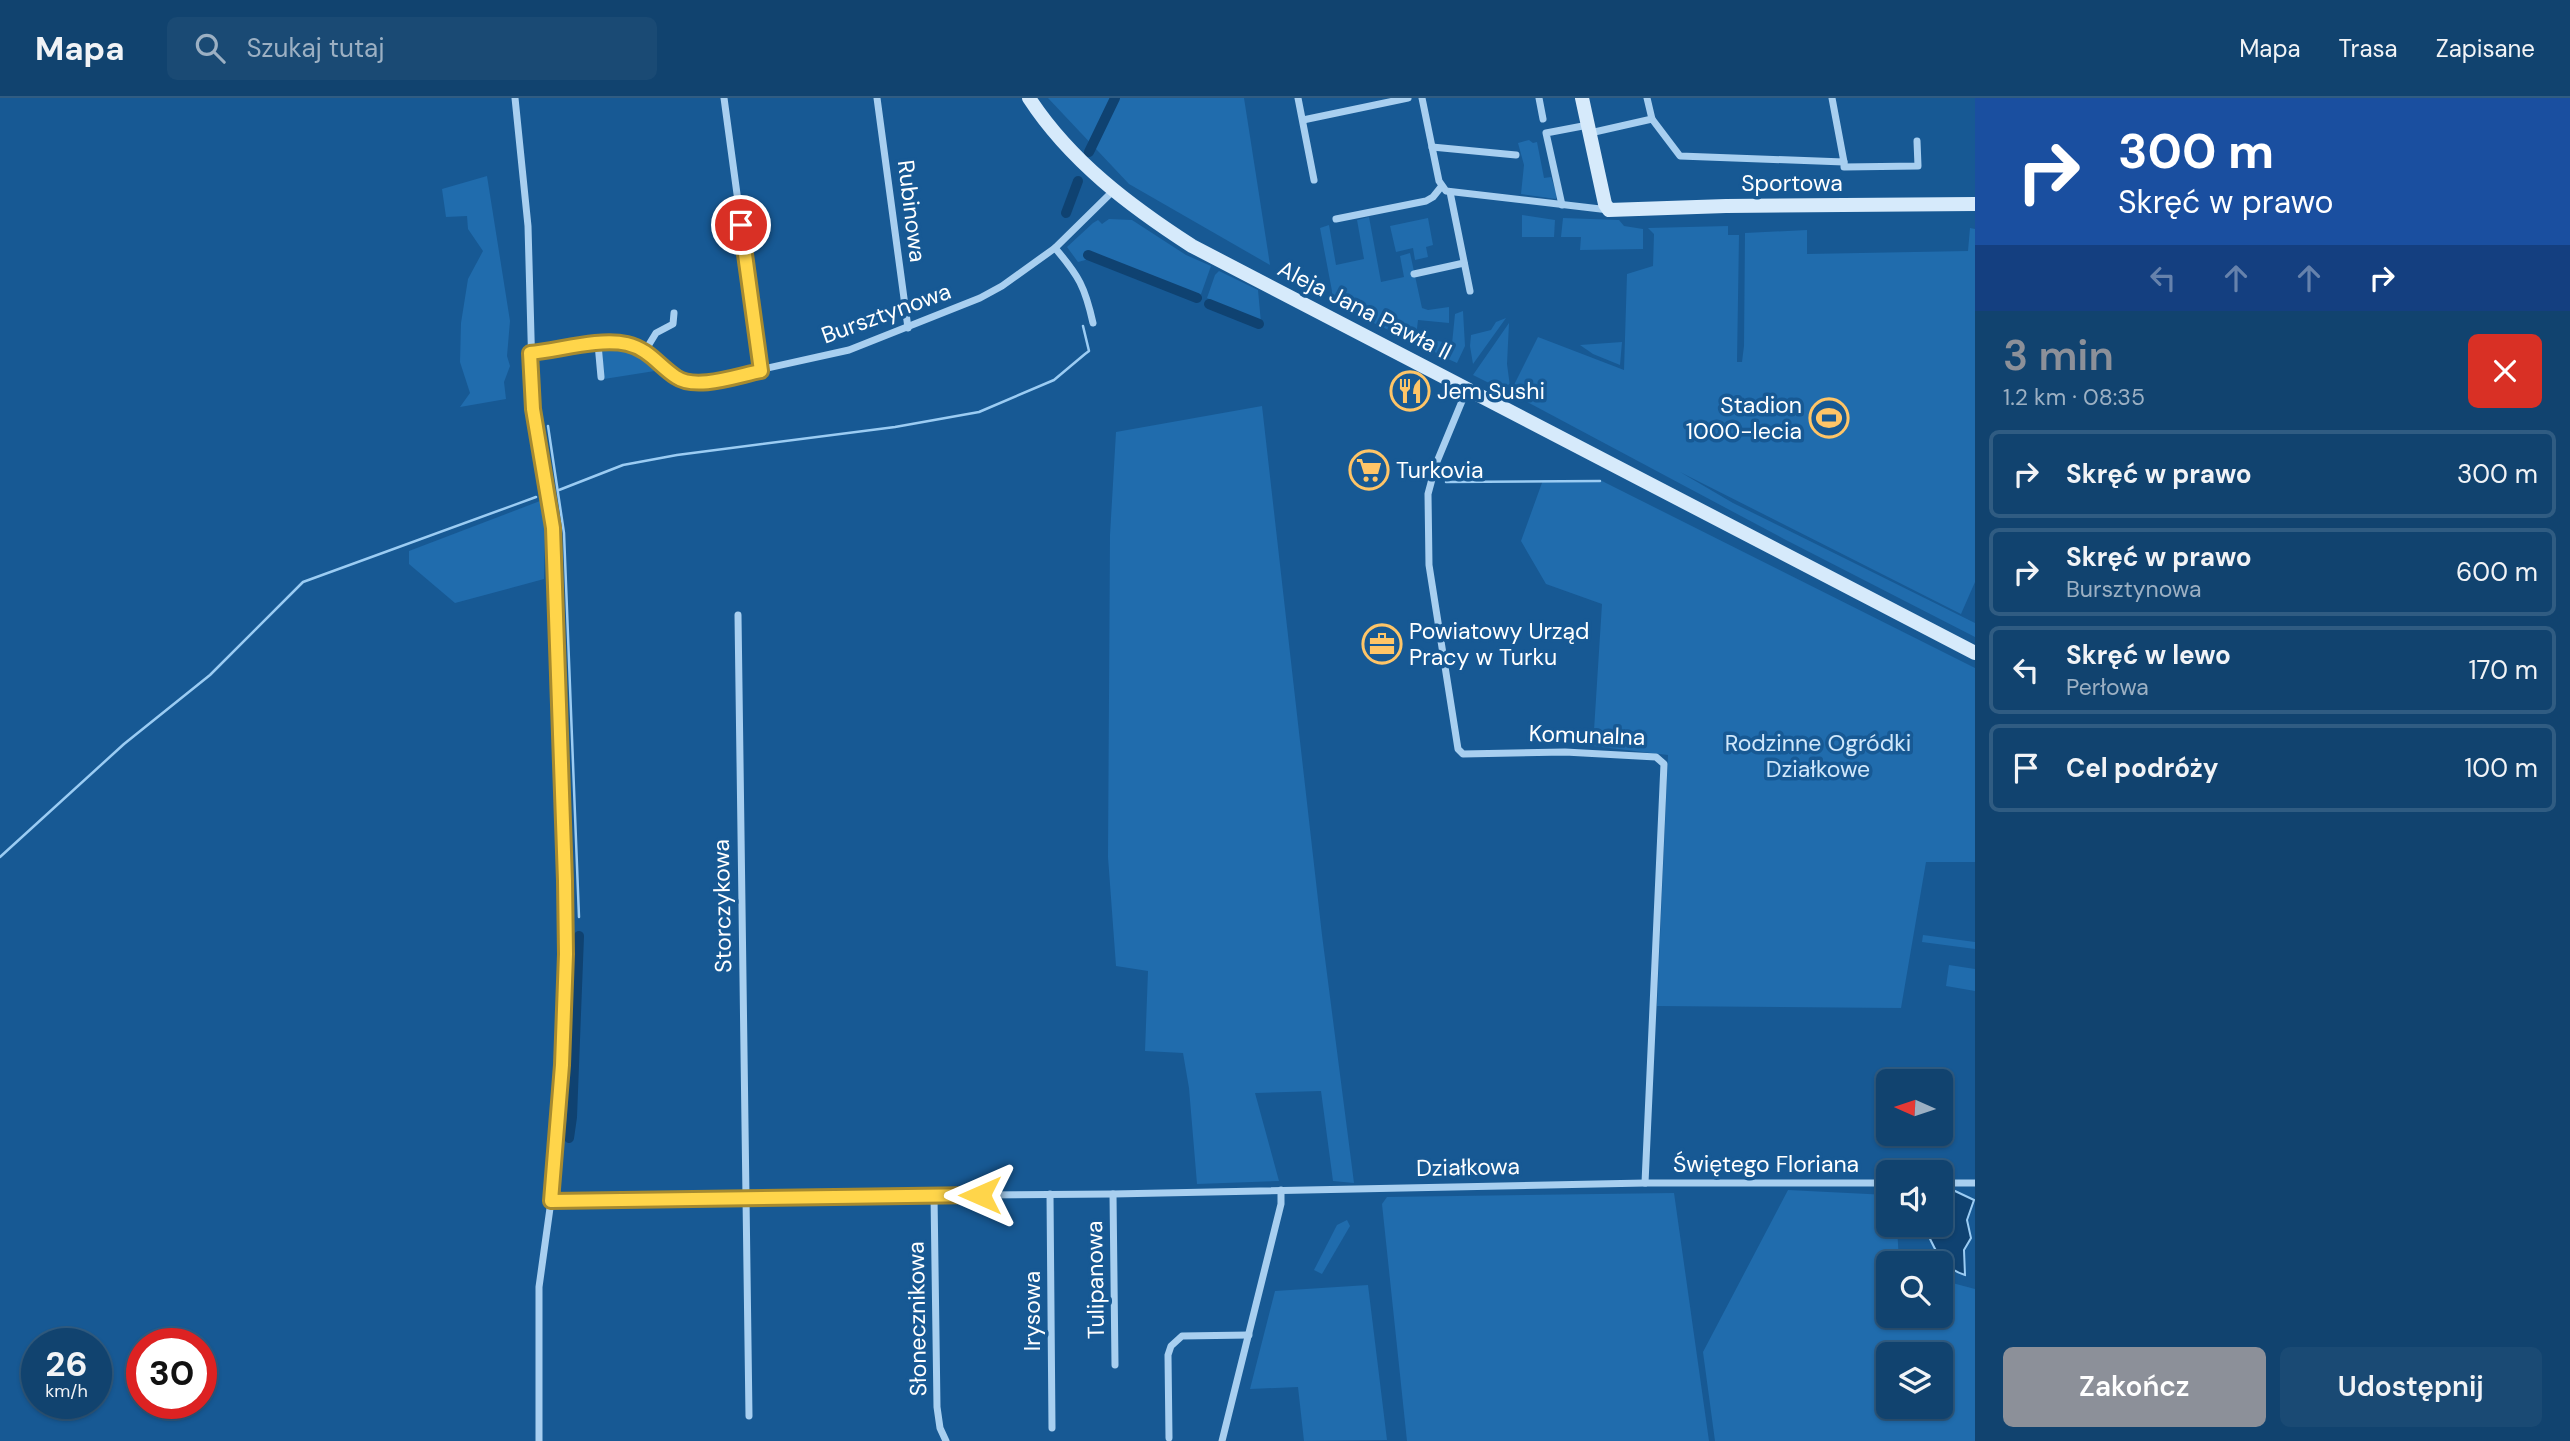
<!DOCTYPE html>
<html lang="pl">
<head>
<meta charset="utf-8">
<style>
	:root { --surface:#11436f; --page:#1a4a74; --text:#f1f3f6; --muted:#9cb0c3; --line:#305c82; --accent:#8c9099 }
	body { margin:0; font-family:"DM Sans",sans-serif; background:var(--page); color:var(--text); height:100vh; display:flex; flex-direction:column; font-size:26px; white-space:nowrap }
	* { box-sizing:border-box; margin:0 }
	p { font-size:23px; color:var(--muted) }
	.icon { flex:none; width:38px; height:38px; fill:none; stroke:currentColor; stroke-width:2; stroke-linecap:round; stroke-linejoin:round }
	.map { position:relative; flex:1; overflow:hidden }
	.sheet { display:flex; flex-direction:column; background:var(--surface); width:595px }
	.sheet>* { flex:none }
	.top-card { background:#1a4fa0; color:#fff; overflow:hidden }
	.needle { width:46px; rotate:273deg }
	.controls { position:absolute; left:1876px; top:971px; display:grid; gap:14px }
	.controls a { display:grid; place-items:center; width:77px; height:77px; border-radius:10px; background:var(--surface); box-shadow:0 2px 5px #0004,0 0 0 2px var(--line); font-size:35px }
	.speed { position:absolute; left:21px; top:1230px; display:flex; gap:14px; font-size:35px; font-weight:700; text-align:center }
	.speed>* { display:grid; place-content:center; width:91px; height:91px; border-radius:50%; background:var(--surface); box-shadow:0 2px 5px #0004,0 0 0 2px var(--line); line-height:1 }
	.speed small { font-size:18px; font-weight:400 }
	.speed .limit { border:10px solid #d22; background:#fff; color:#111 }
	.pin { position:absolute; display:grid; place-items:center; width:60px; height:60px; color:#fff; margin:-30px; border:4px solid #fff; border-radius:50%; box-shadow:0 2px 7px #0007 }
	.me { position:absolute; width:77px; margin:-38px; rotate:270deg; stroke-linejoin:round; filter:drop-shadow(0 0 5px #0008) }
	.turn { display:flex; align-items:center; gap:24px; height:147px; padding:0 28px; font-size:32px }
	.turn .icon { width:91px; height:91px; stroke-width:2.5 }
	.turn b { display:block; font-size:49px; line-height:60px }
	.lanes { display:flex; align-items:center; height:66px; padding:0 28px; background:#0003; justify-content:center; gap:35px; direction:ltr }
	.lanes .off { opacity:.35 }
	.round { display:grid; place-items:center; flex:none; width:74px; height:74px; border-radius:10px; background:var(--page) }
	.overview { display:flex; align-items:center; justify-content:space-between; height:119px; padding:0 28px }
	h1 { font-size:42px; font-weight:600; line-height:52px; color:var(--accent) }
	.button { display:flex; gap:14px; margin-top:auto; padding:14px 28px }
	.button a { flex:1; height:80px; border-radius:10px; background:var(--accent); color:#fff; font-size:28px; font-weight:600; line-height:80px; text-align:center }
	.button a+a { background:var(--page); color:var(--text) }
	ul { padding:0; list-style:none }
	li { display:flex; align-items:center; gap:21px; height:88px; margin:0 14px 10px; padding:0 14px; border:4px solid var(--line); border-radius:10px }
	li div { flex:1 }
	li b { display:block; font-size:26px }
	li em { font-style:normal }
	header { display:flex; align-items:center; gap:42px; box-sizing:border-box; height:98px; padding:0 35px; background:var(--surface); border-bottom:2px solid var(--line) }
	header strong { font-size:33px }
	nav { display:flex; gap:38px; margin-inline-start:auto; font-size:24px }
	.search { width:490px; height:63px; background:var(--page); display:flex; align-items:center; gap:18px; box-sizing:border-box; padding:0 24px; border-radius:10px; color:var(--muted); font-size:26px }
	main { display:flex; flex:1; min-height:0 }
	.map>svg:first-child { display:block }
	.green { fill:#206cad; fill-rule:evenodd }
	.water { fill:#0f4271; stroke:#9bccf3; stroke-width:2 }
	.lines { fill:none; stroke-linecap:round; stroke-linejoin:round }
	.stream { stroke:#9bccf3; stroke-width:2.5 }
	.canal { stroke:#0f4271; stroke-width:10 }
	.street { stroke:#a8cff0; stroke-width:7 }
	.secondary { stroke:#d6eafb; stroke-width:14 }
	.route-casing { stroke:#a68a30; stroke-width:18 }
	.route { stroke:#ffd54a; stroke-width:12 }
	.labels { text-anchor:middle; stroke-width:7; stroke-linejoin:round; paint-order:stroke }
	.street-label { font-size:23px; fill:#fff; stroke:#175994 }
	.poi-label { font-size:23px; fill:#fff; stroke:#175994; text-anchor:start }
	.park-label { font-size:23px; fill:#cfe7fb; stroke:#175994 }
</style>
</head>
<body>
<header>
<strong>Mapa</strong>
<div class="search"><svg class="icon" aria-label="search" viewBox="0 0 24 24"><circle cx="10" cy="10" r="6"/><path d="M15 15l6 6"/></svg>Szukaj tutaj</div>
<nav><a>Mapa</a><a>Trasa</a><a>Zapisane</a></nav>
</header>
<main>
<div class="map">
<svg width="1975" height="1343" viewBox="0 0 1975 1343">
	<rect width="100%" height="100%" fill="#175994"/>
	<g class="green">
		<polygon points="1048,0 1244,0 1270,167 1129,86"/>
		<polygon points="1529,42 1533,45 1537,44 1544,80 1551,79 1557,97 1556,101 1521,96 1524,67 1518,45"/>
		<polygon points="487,78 510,223 507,258 510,268 504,284 506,301 460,309 470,295 460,264 461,225 468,181 483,153 468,131 467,118 446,119 442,91"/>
		<polygon points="1522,117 1555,122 1554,139 1522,139"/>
		<polygon points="1369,119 1381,184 1404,179 1400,158 1410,155 1422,210 1428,212 1449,209 1449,225 1418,222 1416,239 1449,245 1445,259 1332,205 1332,193 1320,130 1329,127 1336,167 1364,161 1357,122"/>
		<polygon points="1428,120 1433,147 1426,149 1428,159 1415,162 1413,150 1396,154 1390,128"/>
		<polygon points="1563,120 1619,122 1624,128 1643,131 1643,151 1580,152 1581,139 1561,139"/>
		<polygon points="1109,121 1132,122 1186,157 1211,168 1200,199 1098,161 1089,161 1078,164 1067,149 1093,125 1098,122 1102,126"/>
		<polygon points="1728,128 1728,137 1739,137 1737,264 1742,264 1744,248 1745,135 1807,132 1807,156 1968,153 1970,130 1975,131 1975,484 1961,516 1680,374 1733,405 1975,525 1975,539 1784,441 1518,299 1518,291 1513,289 1538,239 1624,272 1627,176 1653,168 1654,136 1648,130"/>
		<polygon points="1219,173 1258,192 1261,225 1207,200 1215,177"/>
		<polygon points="1463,213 1465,248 1457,265 1448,261 1452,246 1455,216"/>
		<polygon points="1506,220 1473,266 1470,248 1471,237 1491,232 1496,224"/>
		<polygon points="1509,225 1507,266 1511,296 1473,277"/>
		<polygon points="1622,244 1620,267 1593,256 1580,247"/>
		<path d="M602,251c23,0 41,7 59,21l-57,9z"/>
		<polygon points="1262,308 1322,837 1354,1085 1333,1083 1321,993 1255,995 1279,1083 1197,1086 1189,990 1183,955 1145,953 1148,873 1116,868 1108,759 1110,437 1116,334"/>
		<polygon points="1543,382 1602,383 1975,570 1975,764 1926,764 1901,910 1657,908 1668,657 1593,648 1602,506 1546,486 1521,443"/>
		<polygon points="540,403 545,433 544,481 455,505 409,466 409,453"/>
		<polygon points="1923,837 1975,844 1975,851 1922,844"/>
		<polygon points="1949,867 1975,871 1975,893 1946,888"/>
		<path d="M1788,1092l100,5v30h9l2,38 -11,1v52h53v-36l34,9v152h-260l-12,-89zM1888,1256h53v53h-53z"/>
		<polygon points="1674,1095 1709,1343 1407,1343 1382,1106 1387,1099"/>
		<polygon points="1347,1122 1350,1128 1322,1176 1314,1172 1337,1127"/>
		<polygon points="1368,1187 1387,1342 1304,1343 1298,1289 1250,1291 1275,1193"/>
	</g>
	<path class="water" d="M1955,1093l19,9 -7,20 4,18 -7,12 1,25c-21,-6 -30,-24 -38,-43l7,-7h7c0,-14 1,-25 14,-34z"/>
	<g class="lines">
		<g class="stream">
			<polyline points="548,328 564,435 579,819"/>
			<polyline points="1446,384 1600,383"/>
			<polyline points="559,392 623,367 677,357 895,329 979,314 1054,282 1085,256 1089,253 1083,228"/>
			<polyline points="0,759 124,646 210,577 303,484 536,399"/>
		</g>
		<g class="canal">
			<polyline points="1089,54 1115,0"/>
			<polyline points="1066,115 1078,83"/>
			<polyline points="1088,157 1197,200"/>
			<polyline points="1209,206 1259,226"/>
			<polyline points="569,1040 572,1019 579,838"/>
		</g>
		<g class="street">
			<polyline points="515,0 528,128 533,311 553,430 564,760 566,856 562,967 551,1103"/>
			<polyline points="724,0 761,273"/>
			<polyline points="877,0 908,230"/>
			<polyline points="1298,0 1314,82"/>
			<polyline points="1422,0 1439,83 1446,93 1609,112"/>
			<polyline points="1539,0 1543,21"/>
			<polyline points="1647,0 1652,21"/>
			<polyline points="1303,22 1408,0"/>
			<polyline points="1590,35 1652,21 1680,58 1844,64 1832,0"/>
			<polyline points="1432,49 1516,57"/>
			<polyline points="1844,64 1844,69 1918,68 1917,43"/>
			<polyline points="1450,94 1470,193"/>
			<polyline points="1562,107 1546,35 1588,27"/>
			<polyline points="1336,121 1426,103 1433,99 1441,89"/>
			<path d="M1055,150c24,28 30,39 38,75"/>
			<polyline points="1414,176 1464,165"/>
			<polyline points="598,246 601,279"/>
			<polyline points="645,253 656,235 673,226 674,215"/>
			<path d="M530,255c32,-3 75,-17 104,-7 26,10 37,36 66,37l149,-33 131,-52 22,-12 53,-38 58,-57"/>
			<polyline points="1467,291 1436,366 1428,396 1429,467 1458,651 1463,656 1565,654 1656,659 1664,666 1645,1085"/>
			<polyline points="738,517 749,1318"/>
			<polyline points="1941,1085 1975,1085"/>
			<polyline points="1050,1096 1052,1330"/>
			<polyline points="1113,1096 1115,1267"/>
			<polyline points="934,1097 937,1309 940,1330 946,1343"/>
			<polyline points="1169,1340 1168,1257 1171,1248 1182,1238 1249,1237"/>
			<polyline points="539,1343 539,1189 551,1103 818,1098 1113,1096 1645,1085 1888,1085"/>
			<polyline points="1222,1343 1281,1106 1281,1092"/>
		</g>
		<g class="secondary">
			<path d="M1029,0c41,63 101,108 163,148l783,407"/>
			<polyline points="1582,0 1605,106 1609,112 1726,108 1975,106"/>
		</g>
	</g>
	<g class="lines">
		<g class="route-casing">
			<path id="route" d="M741,127l20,146c-22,4 -65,20 -85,6 -17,-11 -27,-28 -49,-33 -28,-6 -67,6 -97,9l3,56 20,119 12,353 1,73 -4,111 -11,136 429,-6"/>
		</g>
		<use href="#route" class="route"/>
	</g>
	<defs>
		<g id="restaurant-ring" transform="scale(2.0125)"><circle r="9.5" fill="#175994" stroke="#ffc567" stroke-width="1.5"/><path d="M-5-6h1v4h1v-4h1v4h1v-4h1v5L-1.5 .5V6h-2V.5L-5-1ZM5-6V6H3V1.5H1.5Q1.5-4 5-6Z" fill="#ffc567"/></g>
		<g id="stadium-ring" transform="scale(2.0125)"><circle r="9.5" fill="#175994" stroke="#ffc567" stroke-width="1.5"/><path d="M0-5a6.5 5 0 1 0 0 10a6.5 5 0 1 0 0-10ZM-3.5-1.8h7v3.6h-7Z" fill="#ffc567"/></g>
		<g id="supermarket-ring" transform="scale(2.0125)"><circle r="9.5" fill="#175994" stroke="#ffc567" stroke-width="1.5"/><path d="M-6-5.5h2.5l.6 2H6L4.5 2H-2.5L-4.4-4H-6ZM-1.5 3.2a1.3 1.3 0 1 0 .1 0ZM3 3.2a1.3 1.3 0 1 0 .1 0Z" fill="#ffc567"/></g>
		<g id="office-ring" transform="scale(2.0125)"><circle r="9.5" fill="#175994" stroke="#ffc567" stroke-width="1.5"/><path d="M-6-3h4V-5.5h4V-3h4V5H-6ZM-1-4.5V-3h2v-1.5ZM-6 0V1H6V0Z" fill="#ffc567"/></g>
	</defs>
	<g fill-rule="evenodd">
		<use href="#restaurant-ring" x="1410" y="293"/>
		<use href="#stadium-ring" x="1829" y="320"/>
		<use href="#supermarket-ring" x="1369" y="372"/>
		<use href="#office-ring" x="1382" y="546"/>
	</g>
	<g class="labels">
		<g class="street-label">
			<text x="1792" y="93">Sportowa</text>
			<text transform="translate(912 113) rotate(83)" y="8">Rubinowa</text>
			<text transform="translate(1365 212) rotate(27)" y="8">Aleja Jana Pawła II</text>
			<text transform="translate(886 215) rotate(-20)" y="8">Bursztynowa</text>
			<text transform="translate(1587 637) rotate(2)" y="8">Komunalna</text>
			<text transform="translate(722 808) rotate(-91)" y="8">Storczykowa</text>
			<text x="1766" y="1074">Świętego Floriana</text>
			<text transform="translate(1468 1069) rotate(-1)" y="8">Działkowa</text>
			<text transform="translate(1095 1182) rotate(-91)" y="8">Tulipanowa</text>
			<text transform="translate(1032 1213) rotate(-90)" y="8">Irysowa</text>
			<text transform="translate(917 1221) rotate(-91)" y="8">Słonecznikowa</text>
		</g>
		<g class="poi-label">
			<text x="1437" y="301">Jem Sushi</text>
			<text x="1802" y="315" text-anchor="end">Stadion<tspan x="1802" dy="26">1000-lecia</tspan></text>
			<text x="1396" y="380">Turkovia</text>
			<text x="1409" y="541">Powiatowy Urząd<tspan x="1409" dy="26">Pracy w Turku</tspan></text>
		</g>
		<g class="park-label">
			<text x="1818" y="653">Rodzinne Ogródki<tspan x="1818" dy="26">Działkowe</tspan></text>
		</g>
	</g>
</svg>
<div class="controls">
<a><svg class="needle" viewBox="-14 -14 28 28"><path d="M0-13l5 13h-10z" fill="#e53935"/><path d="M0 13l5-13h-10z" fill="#9cb0c3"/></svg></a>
<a><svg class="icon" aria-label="sound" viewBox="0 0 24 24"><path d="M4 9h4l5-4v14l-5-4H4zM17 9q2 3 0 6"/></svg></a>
<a><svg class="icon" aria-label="search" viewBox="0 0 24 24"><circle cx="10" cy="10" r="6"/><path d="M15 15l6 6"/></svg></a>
<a><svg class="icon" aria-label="layers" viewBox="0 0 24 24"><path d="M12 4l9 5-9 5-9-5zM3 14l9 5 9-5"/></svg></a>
</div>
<div class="speed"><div>26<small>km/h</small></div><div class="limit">30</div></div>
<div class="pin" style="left:741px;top:127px;background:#d93025"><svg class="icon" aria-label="arrive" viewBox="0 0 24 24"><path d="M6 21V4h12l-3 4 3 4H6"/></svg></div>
<svg class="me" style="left:980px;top:1097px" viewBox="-20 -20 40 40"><path d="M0-17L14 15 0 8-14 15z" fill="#ffd54a" stroke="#fff" stroke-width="4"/></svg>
</div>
<section class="sheet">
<div class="top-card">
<div class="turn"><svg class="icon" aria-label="right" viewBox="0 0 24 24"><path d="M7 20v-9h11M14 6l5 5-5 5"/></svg><div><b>300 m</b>Skręć w prawo</div></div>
<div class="lanes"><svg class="icon off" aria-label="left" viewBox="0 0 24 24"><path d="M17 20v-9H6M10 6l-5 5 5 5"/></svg><svg class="icon off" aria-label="ahead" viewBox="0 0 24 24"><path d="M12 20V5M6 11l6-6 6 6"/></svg><svg class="icon off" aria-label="ahead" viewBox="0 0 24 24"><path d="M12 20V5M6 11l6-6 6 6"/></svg><svg class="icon" aria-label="right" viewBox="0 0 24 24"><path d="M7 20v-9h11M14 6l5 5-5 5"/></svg></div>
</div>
<div class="overview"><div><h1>3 min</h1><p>1.2 km · 08:35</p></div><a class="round" style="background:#d93025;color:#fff"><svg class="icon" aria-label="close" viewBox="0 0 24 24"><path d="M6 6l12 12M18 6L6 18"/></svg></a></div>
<ul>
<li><svg class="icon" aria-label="right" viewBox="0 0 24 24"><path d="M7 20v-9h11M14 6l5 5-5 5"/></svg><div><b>Skręć w prawo</b></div><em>300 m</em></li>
<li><svg class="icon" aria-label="right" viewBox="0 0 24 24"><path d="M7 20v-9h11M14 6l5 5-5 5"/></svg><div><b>Skręć w prawo</b><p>Bursztynowa</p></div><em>600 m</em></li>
<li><svg class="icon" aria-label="left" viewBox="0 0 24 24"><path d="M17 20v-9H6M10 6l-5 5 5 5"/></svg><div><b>Skręć w lewo</b><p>Perłowa</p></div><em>170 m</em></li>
<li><svg class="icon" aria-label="arrive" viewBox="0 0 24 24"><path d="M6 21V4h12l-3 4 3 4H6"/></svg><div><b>Cel podróży</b></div><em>100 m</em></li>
</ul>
<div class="button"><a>Zakończ</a><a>Udostępnij</a></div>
</section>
</main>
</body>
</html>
